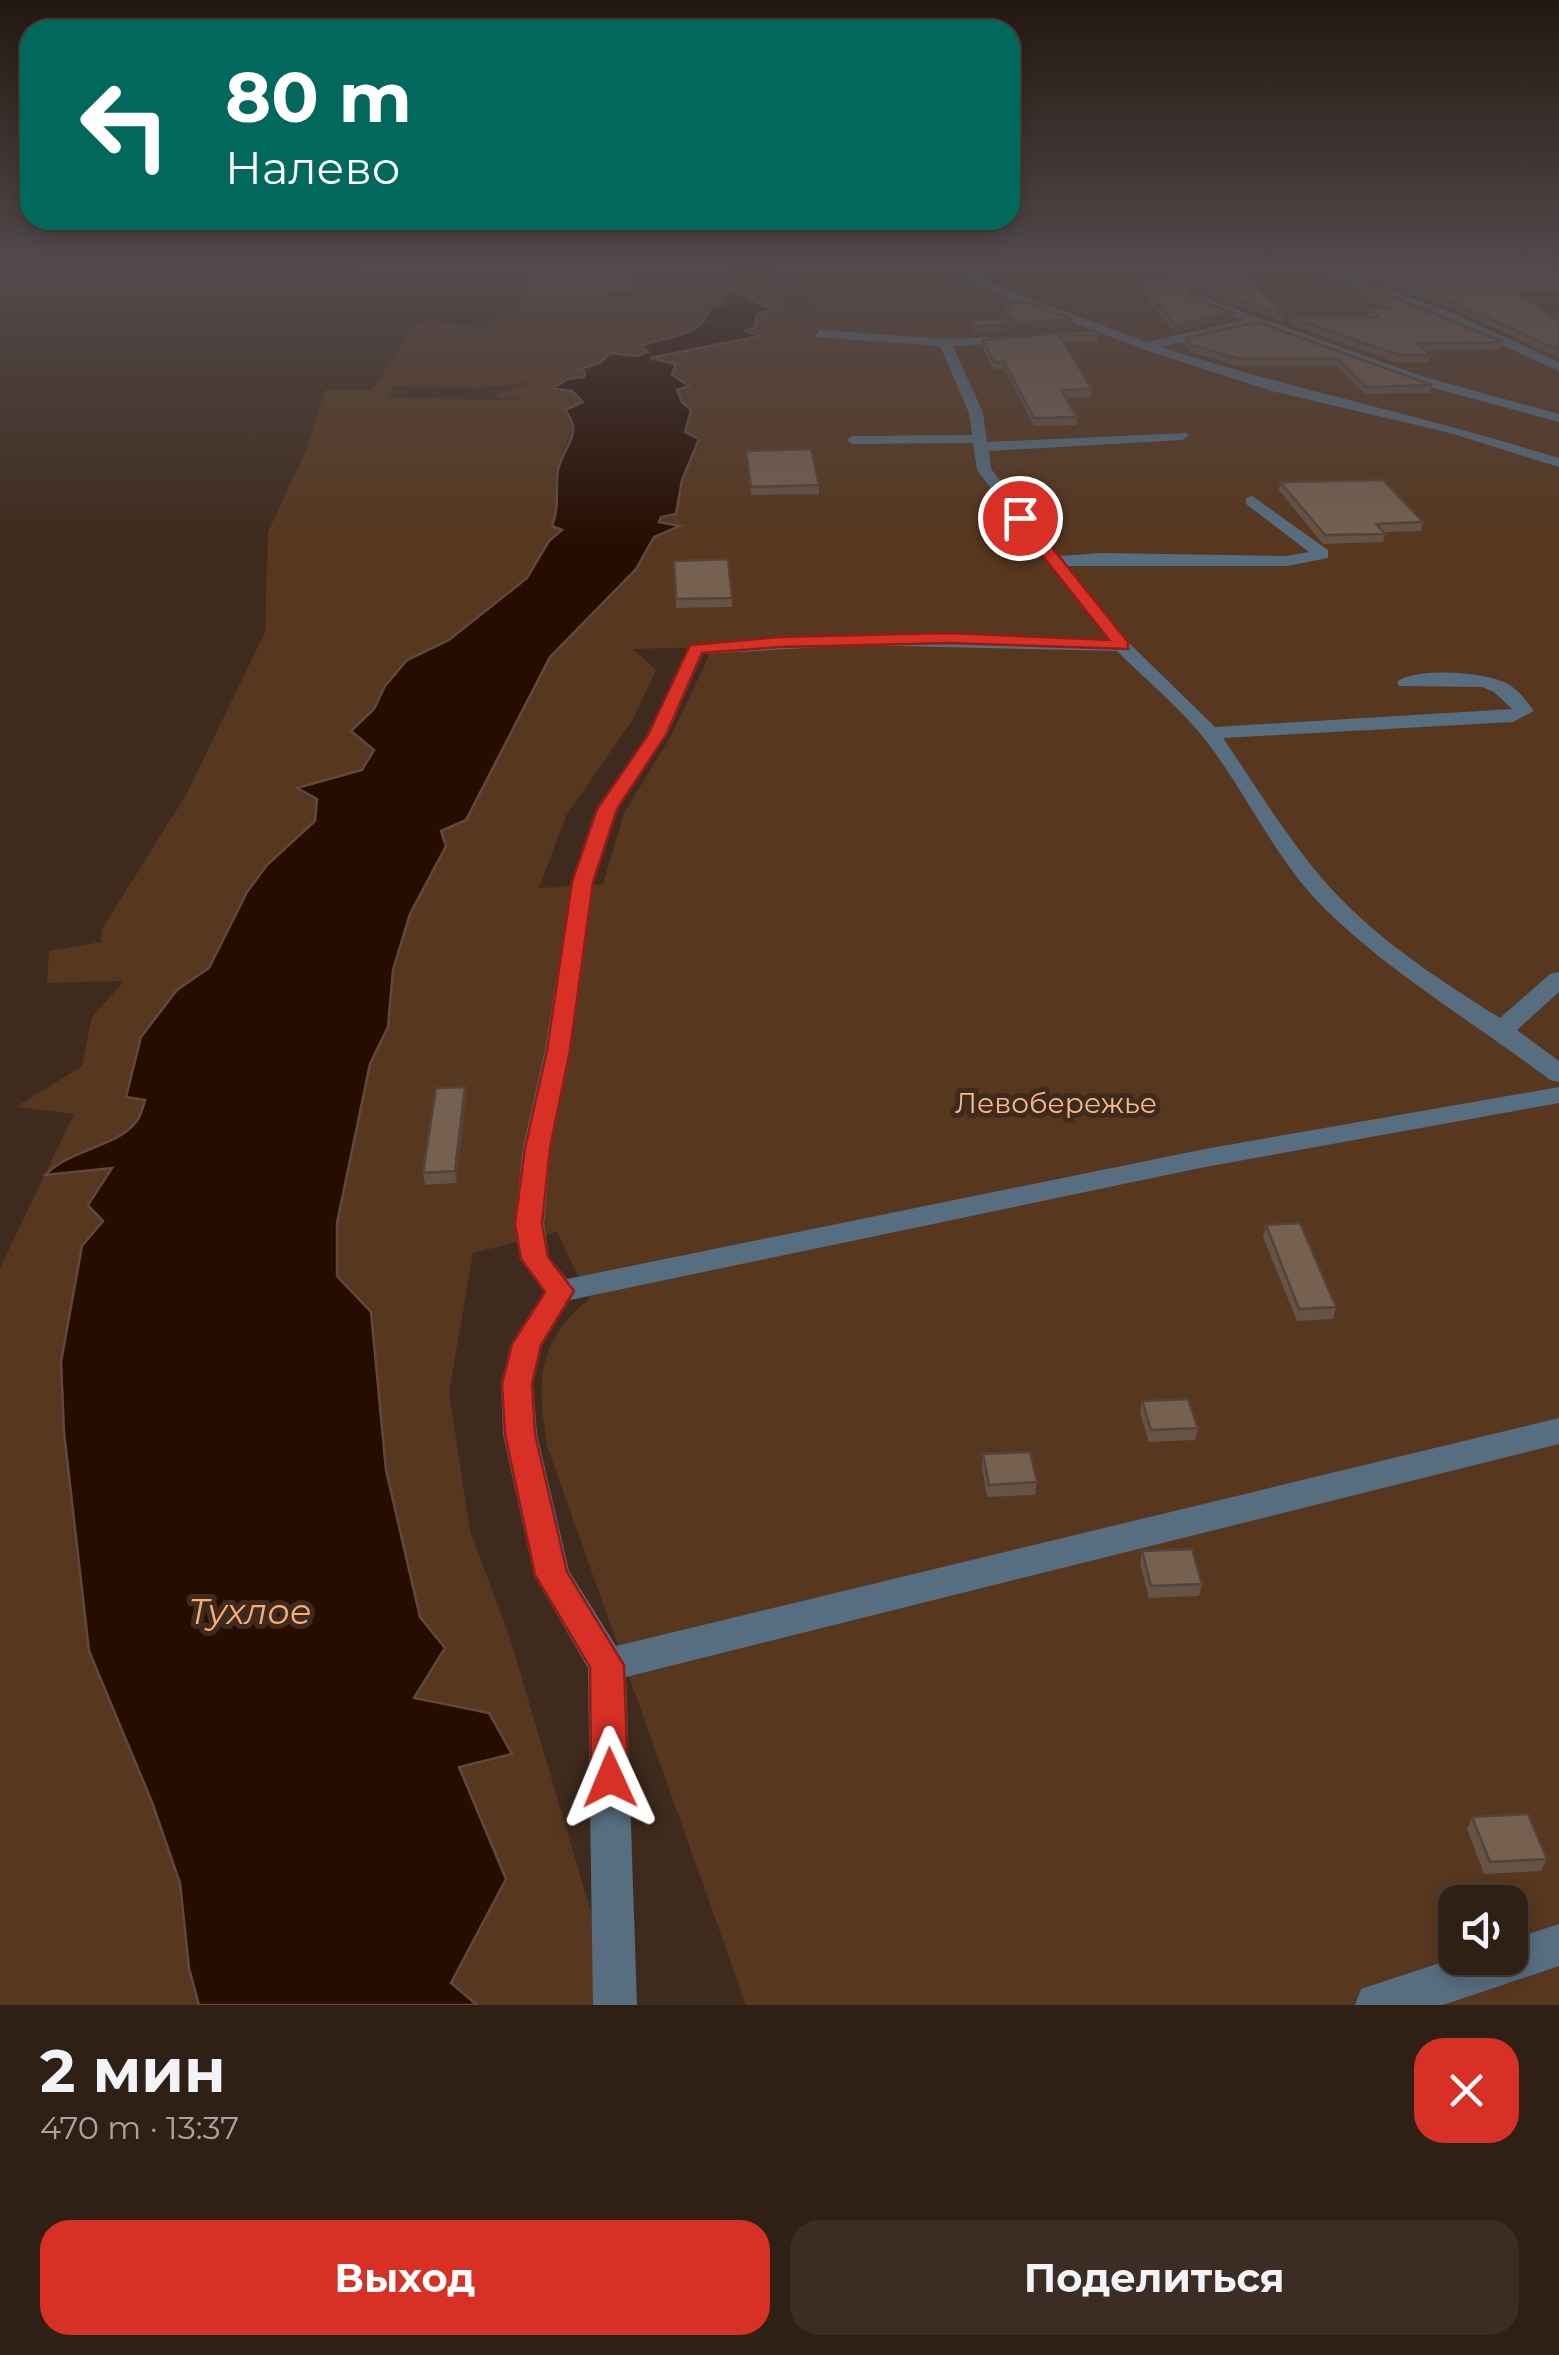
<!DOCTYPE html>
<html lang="ru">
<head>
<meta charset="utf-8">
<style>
	:root { --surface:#2f2016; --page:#3b2d23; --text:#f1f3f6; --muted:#a7a3a1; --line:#4a3e35; --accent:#d93025 }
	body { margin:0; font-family:Montserrat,sans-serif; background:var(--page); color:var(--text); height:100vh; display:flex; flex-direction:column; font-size:38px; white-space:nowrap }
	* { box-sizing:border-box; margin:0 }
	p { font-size:32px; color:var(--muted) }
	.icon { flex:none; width:55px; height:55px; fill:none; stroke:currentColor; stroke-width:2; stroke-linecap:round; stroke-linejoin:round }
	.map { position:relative; height:2005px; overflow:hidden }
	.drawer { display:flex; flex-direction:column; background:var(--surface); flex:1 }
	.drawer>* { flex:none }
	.banner { position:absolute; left:20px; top:20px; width:1000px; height:210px; border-radius:30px; box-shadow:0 5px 15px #0003,0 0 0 2px var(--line); background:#00695c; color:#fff; overflow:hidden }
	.controls { position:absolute; left:1438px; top:1885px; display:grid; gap:20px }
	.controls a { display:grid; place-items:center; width:90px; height:90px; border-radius:20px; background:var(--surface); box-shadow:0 5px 15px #0003,0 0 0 2px var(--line); font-size:50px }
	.pin { position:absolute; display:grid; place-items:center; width:85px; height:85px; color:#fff; margin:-42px; border:5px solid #fff; border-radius:50%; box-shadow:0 2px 10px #0007 }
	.me { position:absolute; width:110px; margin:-55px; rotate:359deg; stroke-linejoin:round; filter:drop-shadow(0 0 8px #0008) }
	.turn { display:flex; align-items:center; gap:35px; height:210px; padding:0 40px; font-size:45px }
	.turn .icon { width:130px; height:130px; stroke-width:2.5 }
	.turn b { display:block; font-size:70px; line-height:85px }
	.round { display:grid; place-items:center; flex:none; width:105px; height:105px; border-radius:30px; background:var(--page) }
	.summary { display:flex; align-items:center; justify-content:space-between; height:170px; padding:0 40px }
	h1 { font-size:60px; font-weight:700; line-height:75px }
	.action { display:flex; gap:20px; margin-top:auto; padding:20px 40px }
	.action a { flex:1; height:115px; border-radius:30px; background:var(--accent); color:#fff; font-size:40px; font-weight:700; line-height:115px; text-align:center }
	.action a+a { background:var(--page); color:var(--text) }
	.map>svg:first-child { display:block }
	.green { fill:#57371e; fill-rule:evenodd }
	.water { fill:#260d00; stroke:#5f493d; stroke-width:2.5 }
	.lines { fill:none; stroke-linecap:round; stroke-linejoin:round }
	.minor { fill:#566e80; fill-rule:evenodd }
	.wall { fill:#655345 }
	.shaded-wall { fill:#534338 }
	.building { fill:#766050; stroke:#534338; stroke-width:2.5 }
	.route { fill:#d93025; stroke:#8d1f18; stroke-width:2.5 }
	.labels { text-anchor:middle; stroke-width:10; stroke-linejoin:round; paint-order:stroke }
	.park-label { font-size:28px; fill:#f7b88b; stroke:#3f2b1d }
	.near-water-label { font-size:35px; font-style:italic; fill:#faac72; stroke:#3f2b1d }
</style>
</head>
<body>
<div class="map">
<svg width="1559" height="2005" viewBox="0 0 1559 2005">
	<rect width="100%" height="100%" fill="#3f2b1d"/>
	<path class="green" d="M363,265h1196v1740h-813l-199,-559c-10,-65 -11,-103 42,-147l-32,-67 -84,21 -24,139 21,139 40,107 91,308 10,59h-134l-26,-22 55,-104 -47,-112 52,-13 -22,-41 -76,-15 31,-50 -24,-31 -34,-147 -15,-158 -34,-36v-53l33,-159 18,-37 5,-57 17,-56 36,-67 -5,-16 25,-11 84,-163 86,-88 18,-32 23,-11 -18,-3 2,-6 15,-3 6,-34 17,-41 -14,-7 -8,-43 10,-2 -15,-12 3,-11 -26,-6 109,-23 -14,-4 12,-17 14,-4 -14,-4 -13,-13 -32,19 -11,16 -26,11 -32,6 7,7 -13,4 -26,-2 -10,9 -21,7 6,2 -1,5 -16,2 -14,10 18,2 12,11c-9,15 -22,49 -26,67 -3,20 2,37 -6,57l11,3 -14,12 -22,37 -78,62 -42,20 -22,25 -11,24 -22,22 22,19 -13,20 -63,18 19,11 -2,22 -48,44 -20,27 -38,76 -32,22 -51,107 20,2c-3,7 -5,17 -9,23 -21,28 -67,25 -90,52l66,-7 -10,54 -21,25 -18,186 25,219 63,151 28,81 9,85 10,37h-199v-737l74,-154 -58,-7 66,-41 10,-49 32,-36 -77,2 2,-32 52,-9 1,-13 85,-136 78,-161 3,-100 39,-84 18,-58h47l43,-67 76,3 29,-25 -4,-16 -159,1zM774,269l36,38 -19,6c-3,-27 -28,-47 -55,-38 -7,2 -13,10 -19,12 -18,4 -72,-4 -94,-5l3,-5zM533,382l-42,14 32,4 -136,-2 6,-12 85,2zM713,647l-41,87 -48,79 -21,71 -64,4 27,-72 67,-97 23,-49 -23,-21zM1455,1902h55v56h-55z"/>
	<path class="water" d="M731,291c17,2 25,15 42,18l-16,5 -2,13 -10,4 15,5 -110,22 26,6 -4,11 17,11 -12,4 5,12 9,8 -6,22 14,7 -17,41 -6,34 -15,3 -2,5 21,4 -26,11 -18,32 -86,88 -84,163 -25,11 5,15 -36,68 -17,56 -5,57 -18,37 -33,159v53l34,36 15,158 34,147 25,31 -31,50 75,15 23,41 -53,13 47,112 -55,104 26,22h-278l-10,-37 -9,-85 -28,-81 -63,-151 -25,-219 -3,-70 21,-116 21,-25 -15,-16 24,-37 -67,7c25,-26 72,-28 91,-53 5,-5 7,-16 9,-22l-19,-3 15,-60 36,-47 32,-22 38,-76 20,-27 48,-44 2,-22 -20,-11 65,-18 12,-20 -23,-19 23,-22 11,-23 22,-26 42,-20 78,-62 22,-37 13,-11 -10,-4c8,-20 3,-36 6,-56 3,-14 13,-26 15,-38 1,-9 -2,-15 -8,-22l18,-8 -11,-11 -19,-3 15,-9 16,-2 1,-5 -8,-2 23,-7 10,-10 26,3 12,-4 -7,-6c27,-11 60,-7 70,-39l11,-3 3,-10z"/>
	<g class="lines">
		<g class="minor">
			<path d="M943,265h14l46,24 144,53 97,-22 -54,-20 4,-6 227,82 138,38v8l-148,-40 -155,-57 -95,22c131,42 266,70 398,111v9l-109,-34 -178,-42 -130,-42 -147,-56z"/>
			<polygon points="1099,265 1112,265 1125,273 1115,275"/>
			<polygon points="1300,265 1316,265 1448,311 1559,362 1559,371 1440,317"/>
			<path d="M819,330l126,9 73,-3 2,3 -6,4 -61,3 30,67 4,29 200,-9 2,3 -7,4 -193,11 2,18 69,87 42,-3 185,3 22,-4 -63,-48v-6l6,-2 76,54v8l-41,8h-219l60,76 87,85 297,-18 -18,-17 -12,-5 -83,-1 -2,-4c18,-15 87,-10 109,1 12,6 20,17 28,28l-21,11 -290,16c37,54 72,114 118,161 46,47 103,84 159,119l50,-44 9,-2v20l-42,38 42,31v21l-9,-2c-75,-57 -156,-104 -224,-170 -51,-49 -79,-118 -123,-173 -25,-31 -58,-58 -86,-86l-261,-6 -153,9 -36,81 -49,74 -24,73 -23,168 -20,98 -7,76 5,33 18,22 638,-130 354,-62v16l-354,64 -635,133 -28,45 -9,39 4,50 32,137 47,75 943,-228v26l-933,233 11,328h-44l-5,-337 -54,-93 -31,-141 -2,-50 10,-40 33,-52 -24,-33 -6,-35 9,-76 22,-98 27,-168 24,-73 51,-74 43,-90 166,-11 252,6 -131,-170 -4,-27 -120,1 -7,-4 7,-4 119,-1 -3,-22 -29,-67 -125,-9z"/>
			<polygon points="1559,1924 1559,1966 1443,2005 1355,2005 1361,1989 1455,1958 1510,1958 1510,1940"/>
		</g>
	</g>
	<g class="wall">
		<polygon points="405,265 632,265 633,293 526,295 528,273 518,271 405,273"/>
		<polygon points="1185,265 1285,315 1284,322 1193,290 1190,297 1231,319 1174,332 1139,289 1140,282 1186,273 1185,271"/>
		<polygon points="1329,265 1542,265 1559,279 1559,292 1518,292 1559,322 1559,358 1449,307"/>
		<polygon points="1361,284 1503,342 1501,349 1426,351 1431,355 1429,362 1397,363 1291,325 1292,318 1370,317 1368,315 1369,308 1379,308 1360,291"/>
		<polygon points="1005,302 1071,326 975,333 972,327 973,320 1011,320 1005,309"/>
		<polygon points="1257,322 1432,385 1430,393 1365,394 1337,367 1239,366 1190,352 1185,345 1186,338"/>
		<polygon points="1094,330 1098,335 1097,342 1063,343 1092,389 1091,397 1066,398 1077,417 1077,425 1034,426 1004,369 994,369 982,347 983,340"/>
		<polygon points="746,451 819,485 819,494 751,495"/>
		<polygon points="1280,482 1423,522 1421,531 1384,532 1385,534 1383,542 1323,544 1279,490"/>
		<polygon points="674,561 732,598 732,607 676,608"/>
		<polygon points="465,1087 466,1099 456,1183 425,1185 423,1173"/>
		<polygon points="1266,1225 1336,1307 1333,1319 1297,1321 1263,1237"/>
		<polygon points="1142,1401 1198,1428 1195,1440 1149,1442 1140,1413"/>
		<polygon points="983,1454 1037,1482 1035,1495 987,1497 982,1467"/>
		<polygon points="1142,1551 1202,1584 1199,1596 1149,1598 1140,1564"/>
		<polygon points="1472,1817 1547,1859 1541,1871 1484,1874 1467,1829"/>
	</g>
	<g class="shaded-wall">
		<polygon points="1232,312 1231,319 1174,332 1175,325"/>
		<polygon points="1072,319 1071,326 975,333 976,326"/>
		<polygon points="465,1087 466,1099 456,1183 455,1171"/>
	</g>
	<g class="building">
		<polygon points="405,265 632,265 633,286 526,288 529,267 517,265 404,266"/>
		<polygon points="1186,265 1234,265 1285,315 1194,284 1188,291 1190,297 1232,312 1175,325 1140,282 1192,272"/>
		<polygon points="1346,265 1542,265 1559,279 1559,285 1508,286 1559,322 1559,350 1451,301"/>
		<polygon points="1361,284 1503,342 1418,344 1431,355 1399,355 1292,318 1379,317 1369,308 1389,308"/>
		<polygon points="1005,302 1026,302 1072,319 976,326 973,320 1015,320"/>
		<polygon points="1257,322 1432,385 1366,387 1338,359 1240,359 1191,345 1186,338"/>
		<polygon points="1094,330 1098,335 1059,335 1092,389 1061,390 1077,417 1034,418 1004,362 994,362 983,340"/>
		<polygon points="811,449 819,485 751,487 746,451"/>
		<polygon points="1383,480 1423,522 1376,524 1385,534 1325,535 1280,482"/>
		<polygon points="728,559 732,598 676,599 674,561"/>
		<polygon points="465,1087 455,1171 423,1173 436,1088"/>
		<polygon points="1300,1223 1336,1307 1299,1309 1266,1225"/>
		<polygon points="1188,1399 1198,1428 1151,1430 1142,1401"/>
		<polygon points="1030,1452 1037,1482 989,1485 983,1454"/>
		<polygon points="1192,1549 1202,1584 1151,1586 1142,1551"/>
		<polygon points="1528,1814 1547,1859 1490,1862 1472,1817"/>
	</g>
	<linearGradient id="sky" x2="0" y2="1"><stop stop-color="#231810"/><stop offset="0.49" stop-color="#524a4c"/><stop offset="1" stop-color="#524a4c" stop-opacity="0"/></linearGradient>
	<rect width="1559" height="545" fill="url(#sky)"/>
	<polygon class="route" points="1020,513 1025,514 1128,642 1128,649 949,643 780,647 702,653 666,735 617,809 593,882 570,1050 550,1148 542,1224 548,1257 574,1291 541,1345 532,1384 535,1434 567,1572 624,1665 628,1778 622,1790 610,1795 597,1790 591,1778 590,1667 535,1575 505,1434 502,1384 512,1344 545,1292 521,1259 515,1224 525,1148 547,1050 572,882 597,809 648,735 690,645 780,637 949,633 1109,640 1015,521 1013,518"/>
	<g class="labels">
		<g class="park-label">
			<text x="1056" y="1113">Левобережье</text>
		</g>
		<g class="near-water-label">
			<text x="250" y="1624">Тухлое</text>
		</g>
	</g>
</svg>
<div class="controls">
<a><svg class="icon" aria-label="sound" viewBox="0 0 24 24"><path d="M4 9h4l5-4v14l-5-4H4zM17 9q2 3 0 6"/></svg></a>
</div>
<div class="pin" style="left:1020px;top:518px;background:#d93025"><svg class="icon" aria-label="arrive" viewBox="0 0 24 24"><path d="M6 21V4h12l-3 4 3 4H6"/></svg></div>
<svg class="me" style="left:610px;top:1778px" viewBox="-20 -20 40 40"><path d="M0-17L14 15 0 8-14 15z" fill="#d93025" stroke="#fff" stroke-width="4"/></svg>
<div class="banner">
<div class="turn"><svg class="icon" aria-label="left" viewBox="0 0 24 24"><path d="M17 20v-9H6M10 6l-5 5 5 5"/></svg><div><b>80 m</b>Налево</div></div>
</div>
</div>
<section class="drawer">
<div class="summary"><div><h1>2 мин</h1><p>470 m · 13:37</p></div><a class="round" style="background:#d93025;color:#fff"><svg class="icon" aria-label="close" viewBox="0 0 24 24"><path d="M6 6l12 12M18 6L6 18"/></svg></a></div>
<div class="action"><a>Выход</a><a>Поделиться</a></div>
</section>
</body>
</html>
